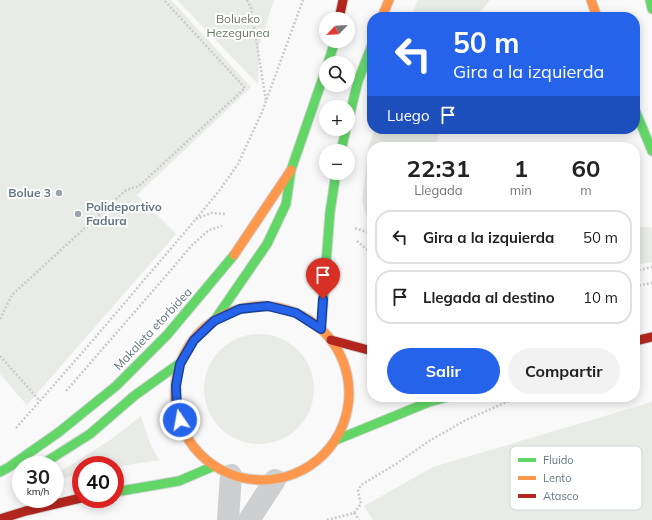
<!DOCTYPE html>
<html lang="es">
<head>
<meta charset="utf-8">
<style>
	:root { --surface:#fff; --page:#f2f2f2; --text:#222; --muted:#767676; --line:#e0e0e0; --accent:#2563eb }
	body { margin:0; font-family:Mulish,sans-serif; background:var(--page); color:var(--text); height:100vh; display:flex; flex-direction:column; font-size:15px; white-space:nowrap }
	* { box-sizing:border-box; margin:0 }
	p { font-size:13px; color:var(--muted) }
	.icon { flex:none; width:22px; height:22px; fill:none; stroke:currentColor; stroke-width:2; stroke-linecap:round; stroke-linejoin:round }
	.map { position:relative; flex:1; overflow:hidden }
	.sheet { position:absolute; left:367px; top:142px; width:273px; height:260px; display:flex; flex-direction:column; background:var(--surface); border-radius:16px; box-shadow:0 2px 10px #0003 }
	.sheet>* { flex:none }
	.guide { position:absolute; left:367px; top:12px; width:273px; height:122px; border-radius:16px; box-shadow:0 2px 10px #0003; background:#2563eb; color:#fff; overflow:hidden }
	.needle { width:26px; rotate:245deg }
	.tools { position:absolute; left:319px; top:12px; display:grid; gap:8px }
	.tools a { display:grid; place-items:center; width:36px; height:36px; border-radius:50%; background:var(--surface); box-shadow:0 2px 10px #0003; font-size:20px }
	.speed { position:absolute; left:12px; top:456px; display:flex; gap:8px; font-size:20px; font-weight:700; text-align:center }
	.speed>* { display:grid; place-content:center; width:52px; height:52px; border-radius:50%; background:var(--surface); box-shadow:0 2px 10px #0003; line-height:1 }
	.speed small { font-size:10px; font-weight:400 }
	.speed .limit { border:6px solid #d22; background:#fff; color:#111 }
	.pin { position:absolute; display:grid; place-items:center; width:34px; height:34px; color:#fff; margin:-41px -17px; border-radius:50% 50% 50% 0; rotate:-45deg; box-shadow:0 0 4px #0007 }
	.pin .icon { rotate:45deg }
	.me { position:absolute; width:44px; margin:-22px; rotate:348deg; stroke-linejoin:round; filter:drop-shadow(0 0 3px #0008) }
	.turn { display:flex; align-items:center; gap:14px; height:84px; padding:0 20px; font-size:18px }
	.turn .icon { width:52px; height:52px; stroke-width:2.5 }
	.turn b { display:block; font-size:28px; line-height:34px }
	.then { display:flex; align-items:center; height:38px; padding:0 20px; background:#0003; gap:8px; font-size:15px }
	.eta { display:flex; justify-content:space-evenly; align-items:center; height:68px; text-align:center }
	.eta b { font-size:24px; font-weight:700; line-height:28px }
	.button { display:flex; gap:8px; margin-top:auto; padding:8px 20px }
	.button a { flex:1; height:46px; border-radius:24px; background:var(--accent); color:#fff; font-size:16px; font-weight:700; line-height:46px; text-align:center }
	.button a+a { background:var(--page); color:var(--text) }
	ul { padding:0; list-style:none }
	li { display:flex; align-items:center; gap:12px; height:54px; margin:0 8px 6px; padding:0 12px; border:2px solid var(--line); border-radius:16px }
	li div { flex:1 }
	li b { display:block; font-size:15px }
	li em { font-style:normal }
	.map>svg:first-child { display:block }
	.green { fill:#e8ebe6 }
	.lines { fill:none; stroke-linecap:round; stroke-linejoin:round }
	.fast-casing { stroke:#d5d6d7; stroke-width:11 }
	.slow-casing { stroke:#d5d6d7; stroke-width:11 }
	.jam-casing { stroke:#d5d6d7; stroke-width:11 }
	.path { stroke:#cbcccd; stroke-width:2.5; stroke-dasharray:2 2; stroke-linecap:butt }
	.street { stroke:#cecfd0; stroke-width:22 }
	.fast { stroke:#63d668; stroke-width:9 }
	.slow { stroke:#ff974d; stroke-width:9 }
	.jam { stroke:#b3261e; stroke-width:9 }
	.route-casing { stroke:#184099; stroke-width:10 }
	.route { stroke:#2563eb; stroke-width:7 }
	.poi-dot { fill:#99a4ac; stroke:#fff; stroke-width:1.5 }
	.labels { text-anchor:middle; stroke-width:4; stroke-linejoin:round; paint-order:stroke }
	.park-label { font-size:12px; fill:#687a64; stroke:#fff }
	.poi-label { font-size:12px; font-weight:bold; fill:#657683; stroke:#fff; text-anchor:end }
	.street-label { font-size:12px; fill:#657683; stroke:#fff }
	.key { fill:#fff; stroke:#d1d6da; stroke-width:1 }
	.key-label { font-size:11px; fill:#657683 }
</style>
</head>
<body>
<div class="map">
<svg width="652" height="520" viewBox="0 0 652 520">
	<rect width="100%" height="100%" fill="#f9f9f9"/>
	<g class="green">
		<polygon points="0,0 171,0 251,87 137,195 176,234 27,405 0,374"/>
		<polygon points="177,0 274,0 259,46 258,84"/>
		<polygon points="418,0 490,0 476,17 411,17 416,4"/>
		<polygon points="375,129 441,129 435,147 372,147 372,225 368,221 362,201 369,145"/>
		<polygon points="635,227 651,227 652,232 652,262 635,265"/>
		<circle cx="259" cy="389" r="55"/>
		<polygon points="652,402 652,520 373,520 364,506 433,467"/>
		<polygon points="141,416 150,444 159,460 115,467 115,465 81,465 81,473 55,481 55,474 73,464 110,440"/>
	</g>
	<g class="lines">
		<g class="fast-casing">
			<g id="fast">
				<polyline points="650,0 652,9"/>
				<polyline points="328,63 335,41"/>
				<polyline points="635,110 652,151"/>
				<polyline points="348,122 358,81 372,45"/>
				<polyline points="341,151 346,129"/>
				<polyline points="214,321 267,244 286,204 291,170 326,69"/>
				<polyline points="321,329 330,212 336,173"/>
				<polyline points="336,440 429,402 448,397"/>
				<polyline points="41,465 90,434 134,396 180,363"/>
				<polyline points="0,472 9,467 59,432 116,386 167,335 234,255"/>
				<polyline points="115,492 179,481 214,466"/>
			</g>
		</g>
		<g class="slow-casing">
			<g id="slow">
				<polyline points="591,0 597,17"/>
				<polyline points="382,17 389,0"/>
				<polyline points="234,255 291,170"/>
				<circle cx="262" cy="393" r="87"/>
			</g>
		</g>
		<g class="jam-casing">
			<g id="jam">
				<polyline points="339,19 343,0"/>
				<polyline points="331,340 372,351"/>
				<polyline points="635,341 652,337"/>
				<polyline points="0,519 26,511 81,498"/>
			</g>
		</g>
		<g class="path">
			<polyline points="247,0 251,8 266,101"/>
			<polyline points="196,219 211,213 226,214"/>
			<polyline points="355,228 372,234"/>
			<polyline points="357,241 372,254"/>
			<polyline points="635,271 652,267"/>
			<polyline points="635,286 652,283"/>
			<polyline points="0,319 12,295 126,190 139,186 245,88 164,0"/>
			<polyline points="0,356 40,401"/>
			<polyline points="66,391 171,270 191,246 209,230 222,226"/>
			<polyline points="16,428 82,353 196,219 219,191 238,164 262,112 303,0"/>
			<polyline points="354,513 359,520"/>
			<polyline points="327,520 354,513 361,504 358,491 361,485 396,464 429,441 466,420 518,397"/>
		</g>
		<g class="street">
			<polyline points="228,520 231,475"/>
			<polyline points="249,520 275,480"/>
		</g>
		<use href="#fast" class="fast"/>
		<use href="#slow" class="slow"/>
		<use href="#jam" class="jam"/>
	</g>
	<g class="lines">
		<g class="route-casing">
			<polyline id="route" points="180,420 177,409 176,386 180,364 194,340 214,321 240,309 268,306 296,313 321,329 323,299"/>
		</g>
		<use href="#route" class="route"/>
	</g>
	<g class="poi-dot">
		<circle cx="59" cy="193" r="4"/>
		<circle cx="78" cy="214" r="4"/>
	</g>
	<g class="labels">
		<g class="park-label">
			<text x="238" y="23">Bolueko<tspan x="238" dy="14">Hezegunea</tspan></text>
		</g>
		<g class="poi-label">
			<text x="51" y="197">Bolue 3</text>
			<text x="86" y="211" text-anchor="start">Polideportivo<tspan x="86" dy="14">Fadura</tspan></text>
		</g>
		<g class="street-label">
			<text transform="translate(153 329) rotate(-47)" y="4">Makaleta etorbidea</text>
		</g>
	</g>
	<rect x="510" y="446" width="132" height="64" rx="6" class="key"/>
	<rect x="518" y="458" width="18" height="4" fill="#63d668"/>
	<rect x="518" y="476" width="18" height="4" fill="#ff974d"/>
	<rect x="518" y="494" width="18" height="4" fill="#b3261e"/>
	<g class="key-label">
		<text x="543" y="464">Fluido</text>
		<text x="543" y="482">Lento</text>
		<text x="543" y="500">Atasco</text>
	</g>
</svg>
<div class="tools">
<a><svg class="needle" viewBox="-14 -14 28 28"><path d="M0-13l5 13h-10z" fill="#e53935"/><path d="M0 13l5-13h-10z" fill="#767676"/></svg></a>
<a><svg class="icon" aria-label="search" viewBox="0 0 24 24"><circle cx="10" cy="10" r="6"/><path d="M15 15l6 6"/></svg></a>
<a>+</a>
<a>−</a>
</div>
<div class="speed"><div>30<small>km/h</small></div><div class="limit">40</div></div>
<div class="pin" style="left:323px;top:299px;background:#d93025"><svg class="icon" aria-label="arrive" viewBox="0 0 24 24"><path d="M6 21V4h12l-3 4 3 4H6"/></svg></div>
<svg class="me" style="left:180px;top:420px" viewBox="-20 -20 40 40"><circle r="17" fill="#2563eb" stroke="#fff" stroke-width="3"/><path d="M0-11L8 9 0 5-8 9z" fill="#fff"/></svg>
<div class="guide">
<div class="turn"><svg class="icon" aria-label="left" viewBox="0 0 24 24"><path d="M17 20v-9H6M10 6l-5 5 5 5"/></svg><div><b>50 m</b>Gira a la izquierda</div></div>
<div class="then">Luego<svg class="icon" aria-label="arrive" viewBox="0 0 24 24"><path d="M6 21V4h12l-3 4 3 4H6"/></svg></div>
</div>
<section class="sheet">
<div class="eta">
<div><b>22:31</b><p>Llegada</p></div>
<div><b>1</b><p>min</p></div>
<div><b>60</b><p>m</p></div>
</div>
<ul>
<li><svg class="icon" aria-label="left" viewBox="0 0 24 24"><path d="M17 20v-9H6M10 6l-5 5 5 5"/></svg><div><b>Gira a la izquierda</b></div><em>50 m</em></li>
<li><svg class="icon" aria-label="arrive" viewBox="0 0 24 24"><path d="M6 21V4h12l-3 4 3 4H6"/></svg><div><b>Llegada al destino</b></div><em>10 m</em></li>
</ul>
<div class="button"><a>Salir</a><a>Compartir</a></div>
</section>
</div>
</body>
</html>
